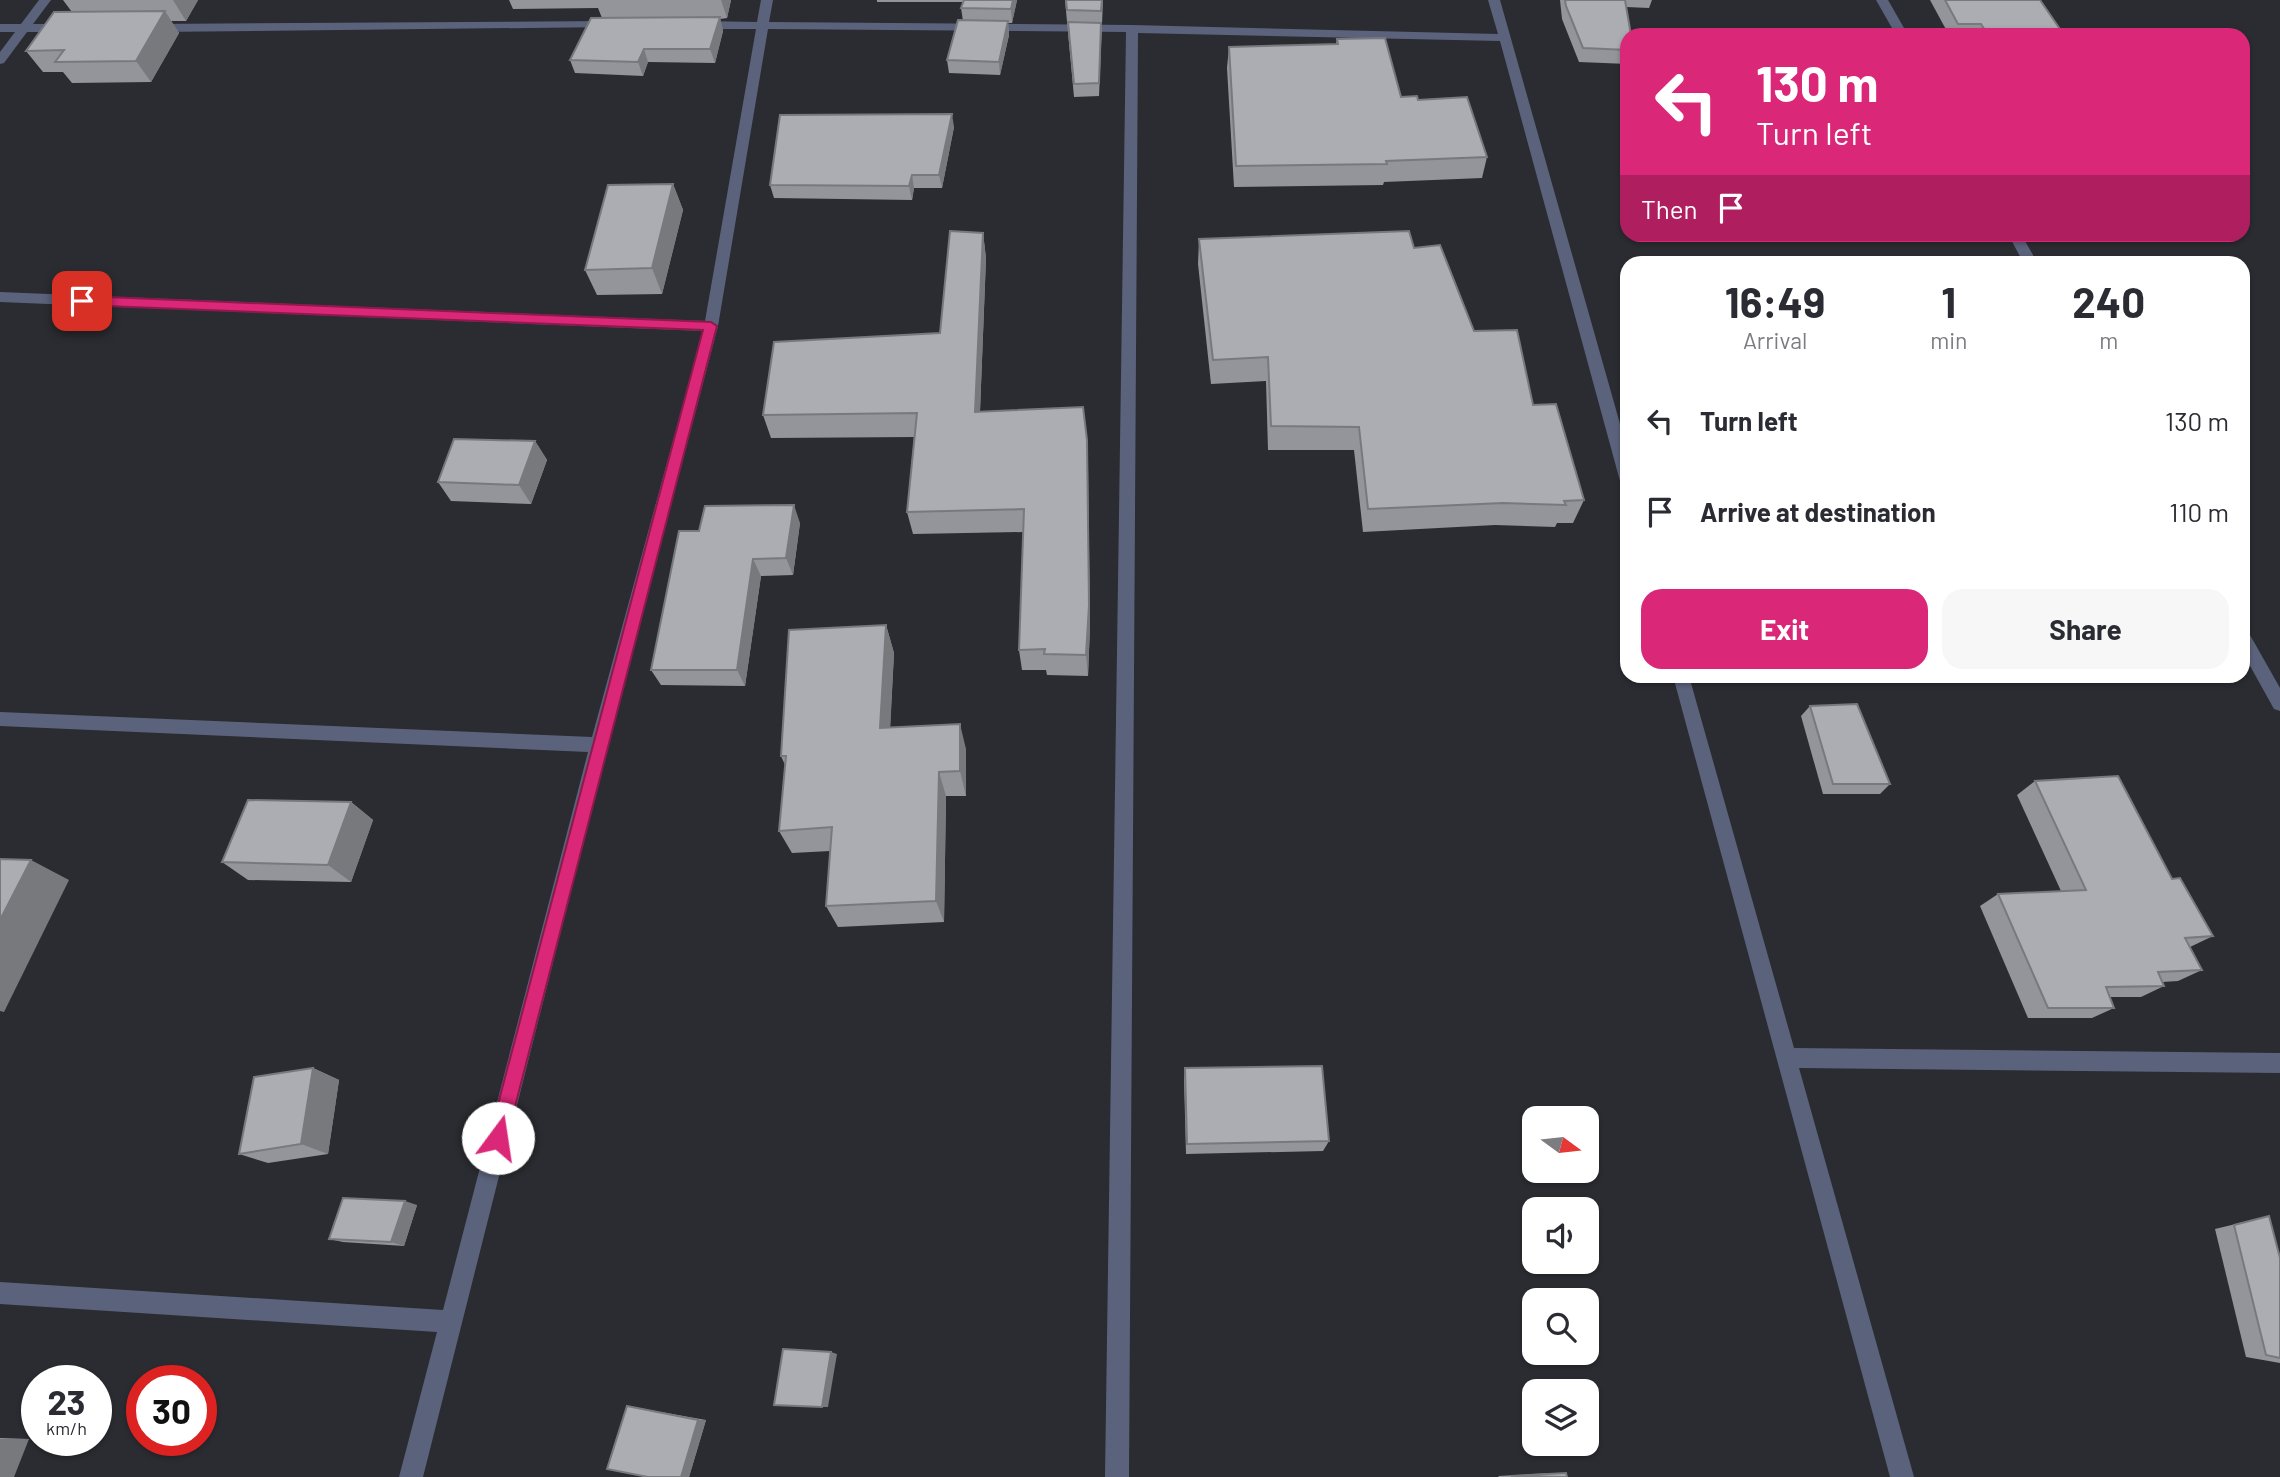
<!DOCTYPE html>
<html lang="en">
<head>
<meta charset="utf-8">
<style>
	:root { --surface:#fff; --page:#f7f7f7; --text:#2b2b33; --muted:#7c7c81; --accent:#db2777 }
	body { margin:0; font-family:Barlow,sans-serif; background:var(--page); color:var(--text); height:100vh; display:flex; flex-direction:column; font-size:26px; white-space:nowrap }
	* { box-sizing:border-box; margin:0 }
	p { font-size:23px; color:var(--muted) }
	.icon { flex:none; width:38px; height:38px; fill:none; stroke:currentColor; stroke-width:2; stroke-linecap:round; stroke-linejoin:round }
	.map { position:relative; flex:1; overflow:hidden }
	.panel { position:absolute; left:1620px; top:256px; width:630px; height:427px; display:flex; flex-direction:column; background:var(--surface); border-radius:21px; box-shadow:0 2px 5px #0004 }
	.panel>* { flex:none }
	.banner { position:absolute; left:1620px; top:28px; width:630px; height:214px; border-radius:21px; box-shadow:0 2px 5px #0004; background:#db2777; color:#fff; overflow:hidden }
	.needle { width:46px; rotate:105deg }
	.buttons { position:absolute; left:1522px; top:1106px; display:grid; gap:14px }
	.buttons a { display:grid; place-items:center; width:77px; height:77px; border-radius:14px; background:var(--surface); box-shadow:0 2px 5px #0004; font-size:35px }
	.speed { position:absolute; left:21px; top:1365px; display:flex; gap:14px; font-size:35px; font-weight:700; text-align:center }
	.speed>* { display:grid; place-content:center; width:91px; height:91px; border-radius:50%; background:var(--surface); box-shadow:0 2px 5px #0004; line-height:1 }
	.speed small { font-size:18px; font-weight:400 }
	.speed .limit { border:10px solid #d22; background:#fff; color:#111 }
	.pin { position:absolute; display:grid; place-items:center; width:60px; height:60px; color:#fff; margin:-30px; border-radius:14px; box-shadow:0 4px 10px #0006 }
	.me { position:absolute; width:77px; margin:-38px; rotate:14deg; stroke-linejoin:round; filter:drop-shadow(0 0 5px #0008) }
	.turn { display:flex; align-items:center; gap:24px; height:147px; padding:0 21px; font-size:32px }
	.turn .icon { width:91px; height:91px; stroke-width:2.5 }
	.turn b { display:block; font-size:49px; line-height:60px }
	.then { display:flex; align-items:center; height:66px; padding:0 21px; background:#0003; gap:14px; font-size:26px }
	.eta { display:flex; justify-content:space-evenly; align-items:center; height:119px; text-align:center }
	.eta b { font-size:42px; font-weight:700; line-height:49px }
	.cta { display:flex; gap:14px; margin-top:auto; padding:14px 21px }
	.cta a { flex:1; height:80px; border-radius:21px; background:var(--accent); color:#fff; font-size:28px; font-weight:700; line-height:80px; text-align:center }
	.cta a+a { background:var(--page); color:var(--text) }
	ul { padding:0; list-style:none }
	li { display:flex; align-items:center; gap:21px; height:91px; padding:0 21px }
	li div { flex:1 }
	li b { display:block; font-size:26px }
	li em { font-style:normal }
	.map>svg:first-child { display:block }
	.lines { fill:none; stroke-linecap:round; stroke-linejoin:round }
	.minor { fill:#5b637c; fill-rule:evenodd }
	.wall { fill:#93959a }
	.shaded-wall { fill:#78797d }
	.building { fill:#abadb3; stroke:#78797d; stroke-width:2 }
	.route { fill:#db2777; stroke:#8e194d; stroke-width:2 }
</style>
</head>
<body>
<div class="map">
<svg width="2280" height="1477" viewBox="0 0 2280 1477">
	<rect width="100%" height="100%" fill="#2b2c31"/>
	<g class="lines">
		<g class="minor">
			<polygon points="39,0 51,0 33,24 66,24 72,28 66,32 27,32 4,63 0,64 0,52 15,32 0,32 0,24 21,24"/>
			<polygon points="761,0 773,0 769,22 1132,25 1498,34 1488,0 1500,0 1628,452 1628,487 1620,481 1500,41 1138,33 1129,1477 1105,1477 1126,32 768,29 718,326 608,745 423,1477 399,1477 437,1332 0,1304 0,1282 443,1310 588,752 0,726 0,712 592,737 703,331 0,302 0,292 705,321 756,29 700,29 694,25 700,21 757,22"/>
			<polygon points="1876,0 1888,0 1908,35 1896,35"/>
			<polygon points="609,21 613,23 613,27 154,32 148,28 154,24"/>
			<polygon points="2008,234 2021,234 2037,262 2023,262"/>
			<polygon points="2244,633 2250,635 2280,688 2280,711 2274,709 2244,655"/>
			<polygon points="1673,676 1689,676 1794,1048 2280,1053 2280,1073 1799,1068 1914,1477 1890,1477"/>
		</g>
	</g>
	<g class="wall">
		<polygon points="63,0 198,0 186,21 171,21 179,33 151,82 72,83 63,72 43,72 26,51 72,12"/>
		<polygon points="509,0 731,0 727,18 720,19 723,31 715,63 648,62 643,76 575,73 570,60 602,18 598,8 513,9"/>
		<polygon points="877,0 1017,0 1012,23 1008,23 1009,35 1000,75 949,73 947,60 963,21 961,8 963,2 877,2"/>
		<polygon points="1065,0 1103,0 1099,96 1074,97"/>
		<polygon points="1560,0 1652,0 1649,8 1626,7 1628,64 1579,62 1562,19"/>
		<polygon points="1930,0 2040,0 2064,35 1949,35"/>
		<polygon points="1337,39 1401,97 1418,100 1487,157 1482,178 1384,182 1383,185 1234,187 1227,68 1229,47 1336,44"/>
		<polygon points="954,127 942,188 914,188 912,200 774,198 770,185"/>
		<polygon points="673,184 683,210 662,294 597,295 585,270"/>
		<polygon points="983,233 986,258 980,412 1088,464 1090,626 1088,676 1047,675 1046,670 1022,670 1019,650 1023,532 913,534 907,512 914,437 771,438 763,415 940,333"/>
		<polygon points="1199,239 1414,248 1474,331 1533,405 1584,500 1573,523 1557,523 1555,527 1495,525 1363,532 1354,450 1268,450 1266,381 1211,384 1198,264"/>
		<polygon points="535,441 547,460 531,504 451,501 438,482"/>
		<polygon points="800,523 793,575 761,576 745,686 661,685 651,670 699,531"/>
		<polygon points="886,625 894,653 890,727 966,749 966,796 946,796 944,922 838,927 826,906 830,851 792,853 779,831 785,765 781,756"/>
		<polygon points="1810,706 1890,784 1880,794 1823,794 1801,716"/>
		<polygon points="2035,781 2172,879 2213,936 2190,947 2202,970 2178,981 2162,982 2164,986 2141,997 2110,997 2114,1008 2092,1018 2028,1018 1980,906 1998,894 2061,891 2017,795"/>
		<polygon points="351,802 373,820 351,882 248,880 222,862"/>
		<polygon points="313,1068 339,1080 328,1154 268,1163 239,1154"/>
		<polygon points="1185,1068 1329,1141 1323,1151 1186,1154 1184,1080"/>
		<polygon points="417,1205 404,1246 343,1242 329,1239"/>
		<polygon points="2269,1216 2280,1258 2280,1363 2246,1357 2215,1229"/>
		<polygon points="627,1406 706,1420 689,1477"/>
		<polygon points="0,1438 29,1439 0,1477"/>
		<polygon points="1552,1473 1566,1473 1567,1477 1499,1477 1498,1476"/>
	</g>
	<g class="shaded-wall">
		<polygon points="173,0 198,0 186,21"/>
		<polygon points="721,0 731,0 727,18"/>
		<polygon points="1013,0 1017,0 1012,23 1011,9"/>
		<polygon points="165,11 179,33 151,82 136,61"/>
		<polygon points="720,17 723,31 715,63 710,49"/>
		<polygon points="1008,21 1009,35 1000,75 999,62"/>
		<polygon points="644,49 648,62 643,76 638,62"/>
		<polygon points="952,114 954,127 942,188 939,175"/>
		<polygon points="912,175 914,188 912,200 909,186"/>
		<polygon points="673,184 683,210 662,294 652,268"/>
		<polygon points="983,233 986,258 979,436 975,412"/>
		<polygon points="1087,440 1090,626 1088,676 1086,655"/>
		<polygon points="535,441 547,460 531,504 519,485"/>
		<polygon points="794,505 800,523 793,575 786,558"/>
		<polygon points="753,559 761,576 745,686 737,670"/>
		<polygon points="886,625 894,653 889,753 880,728"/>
		<polygon points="960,724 966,749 966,796 960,771"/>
		<polygon points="939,772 946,796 944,922 936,901"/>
		<polygon points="351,802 373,820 351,882 328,865"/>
		<polygon points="31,860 69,880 4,1012 0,1011 0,920"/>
		<polygon points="313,1068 339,1080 328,1154 301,1144"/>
		<polygon points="405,1201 417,1205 404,1246 391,1242"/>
		<polygon points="831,1352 837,1354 828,1407 822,1407"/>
		<polygon points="698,1420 706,1420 689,1477 681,1477"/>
		<polygon points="0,1439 29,1439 14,1477 0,1477"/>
	</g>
	<g class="building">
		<polygon points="964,0 1013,0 1011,9 961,8"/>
		<polygon points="1066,0 1102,0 1101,11 1067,10"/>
		<polygon points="1565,0 1625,0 1631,35 1628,35 1628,50 1583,48 1566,6"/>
		<polygon points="1945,0 2040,0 2064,35 1988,35 1981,24 1958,24"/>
		<polygon points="165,11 136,61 55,62 64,50 26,51 54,12"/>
		<polygon points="720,17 710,49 644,49 638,62 570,60 591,18"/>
		<polygon points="958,20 1008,21 999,62 947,60"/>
		<polygon points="1068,22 1101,23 1099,83 1074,84"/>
		<polygon points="1385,38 1401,97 1417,96 1418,100 1467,97 1487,157 1386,161 1387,164 1236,166 1229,47 1338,44 1337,39"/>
		<polygon points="952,114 939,175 912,175 909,186 770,185 780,115"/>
		<polygon points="673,184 652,268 585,270 608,185"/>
		<polygon points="950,231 983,233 975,412 1083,407 1087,440 1089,605 1086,655 1044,654 1045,649 1019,650 1024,509 907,512 917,413 763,415 774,342 940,333"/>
		<polygon points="1409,231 1414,248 1440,245 1474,331 1517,330 1533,405 1556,404 1584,500 1564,501 1566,505 1503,503 1368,509 1359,427 1271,426 1268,357 1213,360 1199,239"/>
		<polygon points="454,439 535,441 519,485 438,482"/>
		<polygon points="794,505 786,558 753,559 737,670 651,670 679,531 699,531 705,506"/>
		<polygon points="886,625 880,728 960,724 960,771 939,772 936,901 826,906 832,827 779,831 786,756 781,756 789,630"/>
		<polygon points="1857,704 1890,784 1833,784 1810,706"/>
		<polygon points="2118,776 2172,879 2180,878 2213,936 2185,938 2202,970 2158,972 2164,986 2106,987 2114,1008 2048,1008 1998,894 2086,890 2035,781"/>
		<polygon points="248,800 351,802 328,865 222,862"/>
		<polygon points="0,859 31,860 0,920"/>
		<polygon points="1322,1066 1329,1141 1187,1144 1185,1068"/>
		<polygon points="313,1068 301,1144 239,1154 254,1077"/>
		<polygon points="343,1198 405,1201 391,1242 329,1239"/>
		<polygon points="2269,1216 2280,1258 2280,1358 2266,1355 2234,1225"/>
		<polygon points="783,1349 831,1352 822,1407 774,1405"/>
		<polygon points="627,1406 698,1420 681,1477 648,1477 607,1469"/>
		<polygon points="1566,1473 1567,1477 1511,1476"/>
	</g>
	<polygon class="route" points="82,296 711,322 717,326 505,1145 498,1148 492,1145 489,1138 703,330 82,305 76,301"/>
</svg>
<div class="buttons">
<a><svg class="needle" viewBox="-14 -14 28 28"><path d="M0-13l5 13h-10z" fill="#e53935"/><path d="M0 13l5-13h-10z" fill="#7c7c81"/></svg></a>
<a><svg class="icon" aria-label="sound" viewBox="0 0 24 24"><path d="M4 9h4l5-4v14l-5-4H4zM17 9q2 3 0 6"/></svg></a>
<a><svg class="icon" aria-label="search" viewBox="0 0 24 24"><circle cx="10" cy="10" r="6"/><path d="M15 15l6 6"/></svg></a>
<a><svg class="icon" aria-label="layers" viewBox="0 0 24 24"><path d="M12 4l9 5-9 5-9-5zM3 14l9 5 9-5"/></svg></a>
</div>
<div class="speed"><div>23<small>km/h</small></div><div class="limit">30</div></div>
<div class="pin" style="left:82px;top:301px;background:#d93025"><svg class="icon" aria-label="arrive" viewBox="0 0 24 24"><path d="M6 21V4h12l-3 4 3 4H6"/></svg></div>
<svg class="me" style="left:498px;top:1138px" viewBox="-20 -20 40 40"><circle r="19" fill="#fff"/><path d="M0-13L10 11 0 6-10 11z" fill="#db2777"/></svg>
<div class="banner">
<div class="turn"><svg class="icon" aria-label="left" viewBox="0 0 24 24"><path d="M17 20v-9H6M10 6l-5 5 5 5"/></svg><div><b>130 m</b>Turn left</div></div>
<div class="then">Then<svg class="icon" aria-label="arrive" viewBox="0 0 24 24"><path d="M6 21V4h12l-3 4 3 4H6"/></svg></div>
</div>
<section class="panel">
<div class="eta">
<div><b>16:49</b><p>Arrival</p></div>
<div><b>1</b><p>min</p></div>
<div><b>240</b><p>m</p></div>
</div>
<ul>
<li><svg class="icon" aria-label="left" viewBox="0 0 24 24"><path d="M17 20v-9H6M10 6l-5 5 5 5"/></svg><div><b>Turn left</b></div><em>130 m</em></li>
<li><svg class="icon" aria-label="arrive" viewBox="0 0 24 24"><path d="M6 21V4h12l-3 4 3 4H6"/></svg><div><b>Arrive at destination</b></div><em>110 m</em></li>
</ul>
<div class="cta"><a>Exit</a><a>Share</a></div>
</section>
</div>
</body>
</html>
